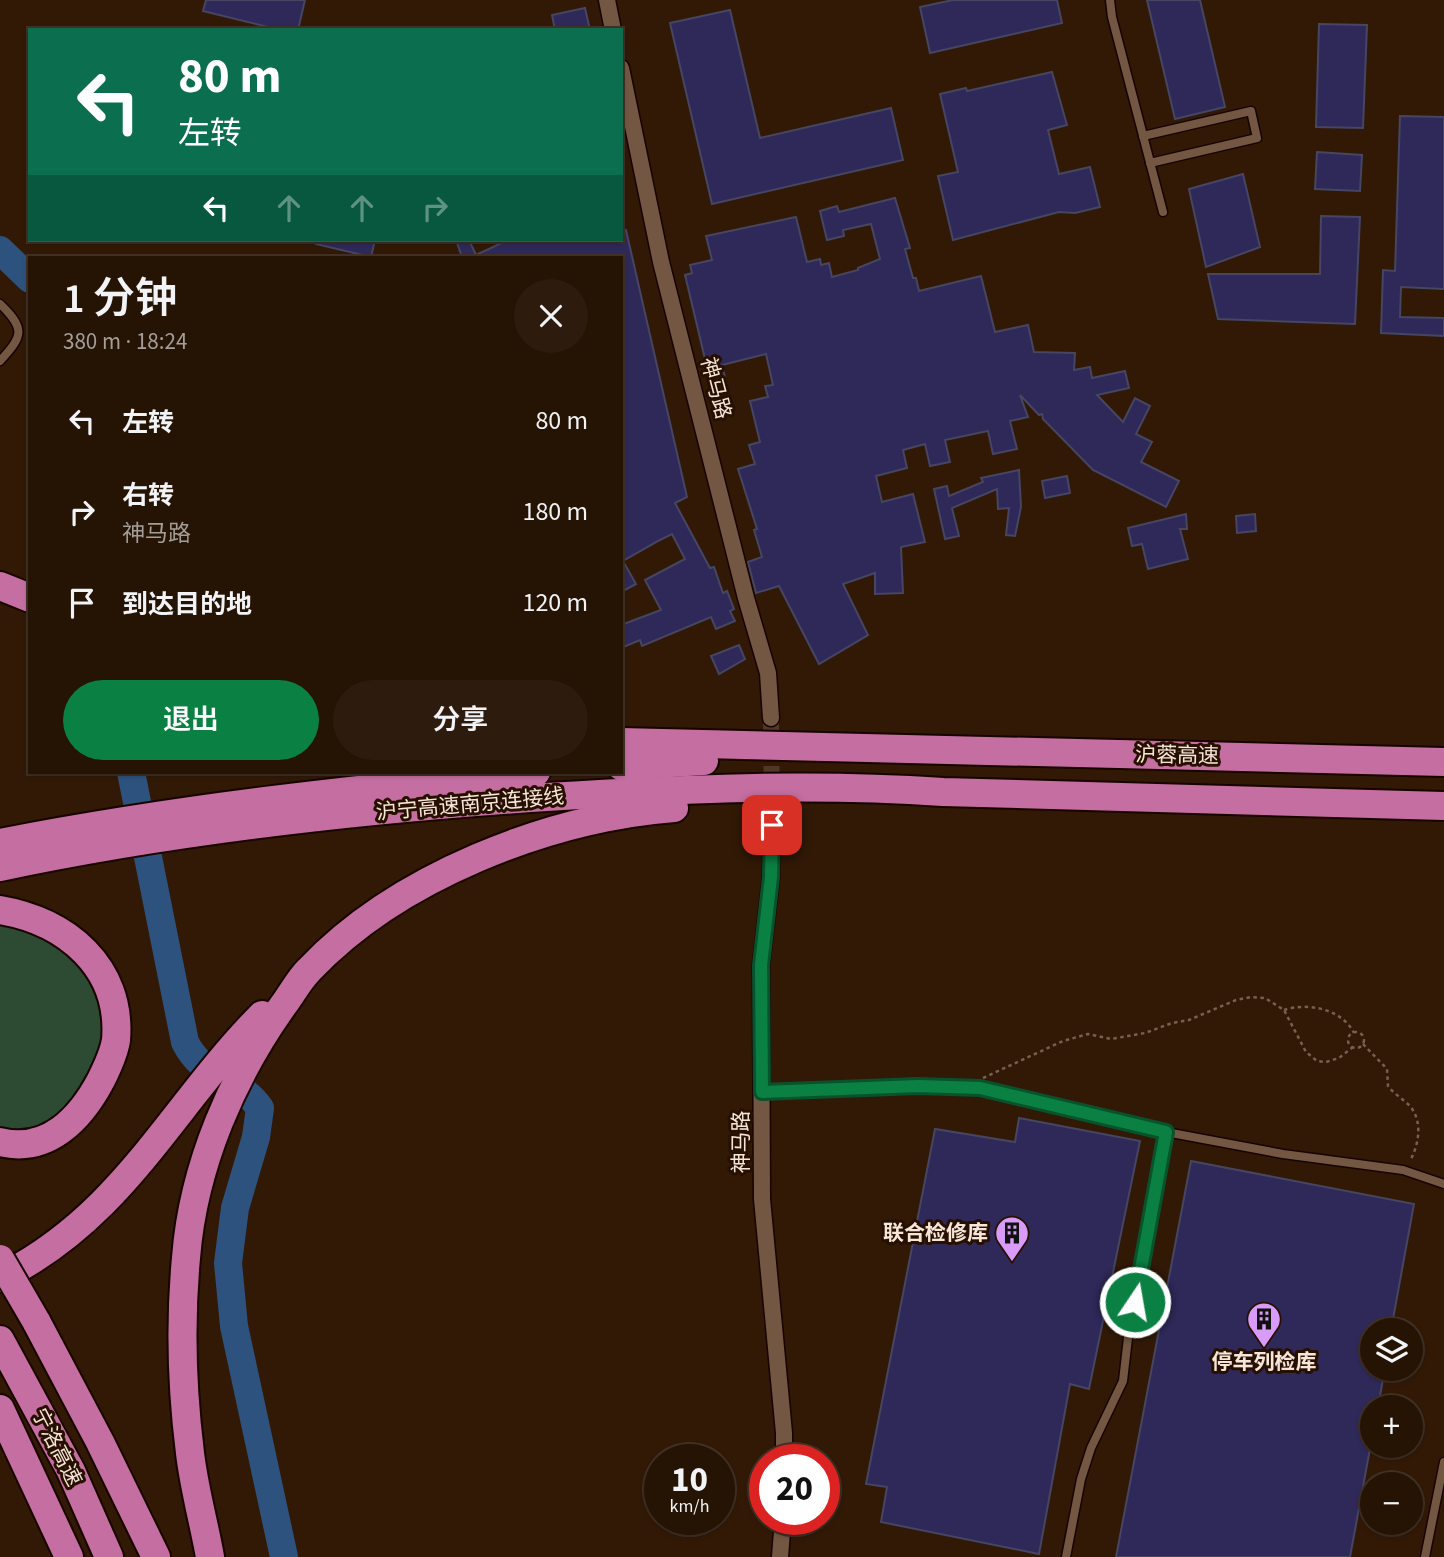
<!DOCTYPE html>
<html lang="zh">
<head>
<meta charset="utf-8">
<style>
	:root { --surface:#251304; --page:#2d1c0e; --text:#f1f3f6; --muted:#a39e9a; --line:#423226; --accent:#0b8043 }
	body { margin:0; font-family:"Source Sans 3","Noto Sans SC",sans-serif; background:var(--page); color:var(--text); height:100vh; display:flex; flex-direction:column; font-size:26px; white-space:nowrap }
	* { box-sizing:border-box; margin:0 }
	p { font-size:23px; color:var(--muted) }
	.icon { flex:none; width:38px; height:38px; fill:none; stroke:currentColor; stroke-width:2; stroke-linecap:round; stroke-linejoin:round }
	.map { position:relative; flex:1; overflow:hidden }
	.details { position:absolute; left:28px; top:256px; width:595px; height:518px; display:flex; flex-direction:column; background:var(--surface); border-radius:0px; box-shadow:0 2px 5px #0004,0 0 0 2px var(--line) }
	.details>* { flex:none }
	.top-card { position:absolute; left:28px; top:28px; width:595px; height:214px; border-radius:0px; box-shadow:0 2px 5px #0004,0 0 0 2px var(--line); background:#0b6e4f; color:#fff; overflow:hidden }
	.fabs { position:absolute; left:1360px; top:1318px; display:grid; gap:14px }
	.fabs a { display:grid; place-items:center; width:63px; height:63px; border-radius:50%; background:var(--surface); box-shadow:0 2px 5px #0004,0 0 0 2px var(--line); font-size:35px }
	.speed { position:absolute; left:644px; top:1444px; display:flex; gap:14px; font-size:35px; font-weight:700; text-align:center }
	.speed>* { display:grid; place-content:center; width:91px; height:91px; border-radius:50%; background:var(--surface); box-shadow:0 2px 5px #0004,0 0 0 2px var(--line); line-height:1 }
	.speed small { font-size:18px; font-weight:400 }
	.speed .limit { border:10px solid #d22; background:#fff; color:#111 }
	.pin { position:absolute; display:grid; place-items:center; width:60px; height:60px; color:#fff; margin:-30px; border-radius:14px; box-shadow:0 4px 10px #0006 }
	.me { position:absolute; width:77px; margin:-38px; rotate:12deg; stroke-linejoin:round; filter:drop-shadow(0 0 5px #0008) }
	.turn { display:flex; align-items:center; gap:24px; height:147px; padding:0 35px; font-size:32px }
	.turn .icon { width:91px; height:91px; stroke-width:2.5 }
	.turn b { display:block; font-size:49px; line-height:60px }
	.lanes { display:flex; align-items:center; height:66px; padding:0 35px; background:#0003; justify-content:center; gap:35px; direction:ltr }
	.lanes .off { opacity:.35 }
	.round { display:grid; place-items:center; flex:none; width:74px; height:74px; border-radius:37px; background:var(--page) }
	.head { display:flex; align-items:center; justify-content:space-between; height:119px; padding:0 35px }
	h1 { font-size:42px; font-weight:600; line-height:52px }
	.button { display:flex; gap:14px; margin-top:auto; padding:14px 35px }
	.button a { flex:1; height:80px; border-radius:42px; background:var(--accent); color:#fff; font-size:28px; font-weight:600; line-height:80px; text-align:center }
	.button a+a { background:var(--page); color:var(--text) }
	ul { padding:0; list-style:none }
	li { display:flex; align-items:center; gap:21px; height:91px; padding:0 35px }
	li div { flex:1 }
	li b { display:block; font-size:26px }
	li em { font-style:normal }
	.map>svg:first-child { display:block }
	.green { fill:#2d4a32 }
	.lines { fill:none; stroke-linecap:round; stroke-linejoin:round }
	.river { stroke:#2e527e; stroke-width:28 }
	.building { fill:#2e2959; stroke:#464562; stroke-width:2 }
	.minor-tunnel { stroke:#4f3826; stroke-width:16; stroke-dasharray:16 8; stroke-linecap:butt }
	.service-casing { stroke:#180400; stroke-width:11 }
	.minor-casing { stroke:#180400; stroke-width:19 }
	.motorway-casing { stroke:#180400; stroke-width:32 }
	.path { stroke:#766050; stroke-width:2.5; stroke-dasharray:3.5 3.5; stroke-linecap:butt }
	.service { stroke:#735742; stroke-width:8 }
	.minor { stroke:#735742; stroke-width:16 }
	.motorway { stroke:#c56ea1; stroke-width:28 }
	.motorway-bridge-casing { stroke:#180400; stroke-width:32; stroke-linecap:butt }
	.motorway-bridge { stroke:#c56ea1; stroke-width:28 }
	.route-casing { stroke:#07532c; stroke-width:18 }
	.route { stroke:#0b8043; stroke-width:12 }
	.labels { text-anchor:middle; stroke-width:6; stroke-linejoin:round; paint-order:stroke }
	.street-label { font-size:21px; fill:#f6e5d9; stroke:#271000 }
	.poi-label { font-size:21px; font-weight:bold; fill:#f6e5d9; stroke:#271000; text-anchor:end }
</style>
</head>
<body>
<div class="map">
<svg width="1444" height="1557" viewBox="0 0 1444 1557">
	<rect width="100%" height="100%" fill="#311906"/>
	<path class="green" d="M0,917c18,7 45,13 60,25 17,14 38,45 42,67 6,31 -13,83 -36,104 -17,15 -44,19 -66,18z"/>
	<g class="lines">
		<g class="river">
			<polyline points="0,250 30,279"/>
			<path d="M131,772l54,270c18,37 54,36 75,66l-4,29 -21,71 -7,55 6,63 50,231"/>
		</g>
	</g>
	<g class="building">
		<polygon points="206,0 305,0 298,30 280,30 203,11"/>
		<polygon points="953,0 1057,0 1062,23 930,53 920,7"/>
		<polygon points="1147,0 1200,0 1225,107 1175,119"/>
		<polygon points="585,8 590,30 555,30 552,15"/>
		<polygon points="730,10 760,138 891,108 903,160 712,204 670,23"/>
		<polygon points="1319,24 1367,25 1363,128 1316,127"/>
		<polygon points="1052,72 1067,125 1048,130 1059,174 1090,167 1100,207 1075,213 1059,212 953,240 938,176 958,172 940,94 966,88 967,91"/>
		<polygon points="1400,116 1444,117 1444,289 1401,287 1400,317 1444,318 1444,336 1381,333 1383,270 1395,271"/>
		<polygon points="1317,152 1362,155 1360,191 1315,189"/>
		<polygon points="1243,174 1260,247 1206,267 1189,189"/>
		<polygon points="895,198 910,248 905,249 913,278 916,278 919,291 981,276 995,332 1028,325 1034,352 1075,353 1074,370 1090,367 1092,378 1125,371 1129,388 1097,395 1123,422 1135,398 1150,406 1136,434 1152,442 1141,462 1179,481 1166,507 1093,470 1043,419 1042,414 1039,415 1020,395 1028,417 1010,421 1017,449 993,454 988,431 945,440 950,462 930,466 925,444 903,450 907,468 876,476 882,502 913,494 925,542 901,547 903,593 875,594 875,573 843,584 868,635 819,664 779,586 756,593 748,562 762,557 754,530 757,529 738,469 755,464 749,445 760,442 750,401 768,397 765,386 773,385 766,354 722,365 725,377 710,380 685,275 692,273 690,265 712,260 706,236 796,217 807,262 820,259 821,265 829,263 832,277 858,270 858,268 880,259 871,224 843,230 844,236 827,240 820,211 837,206 839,212"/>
		<polygon points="1321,216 1360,217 1355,324 1218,319 1208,274 1320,274"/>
		<polygon points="626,230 687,497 675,503 710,568 714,567 723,593 727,591 734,609 730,611 735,621 716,629 711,617 642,646 640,640 621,648 621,625 661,610 645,580 685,559 672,534 660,540 623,561 636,584 621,592 621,257 462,257 456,240 469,240 476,255 508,240 621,240 621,231"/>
		<polygon points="317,240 375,240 371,257 316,244"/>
		<polygon points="1019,470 1021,507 1015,536 1006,535 1009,508 998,509 997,489 952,508 959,536 945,539 934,489 947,486 949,496 983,482 981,478"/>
		<polygon points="1067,476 1070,493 1045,498 1042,481"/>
		<polygon points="1186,514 1187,529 1180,529 1188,559 1148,569 1142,544 1132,546 1128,528"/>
		<polygon points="1255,514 1256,531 1237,533 1236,516"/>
		<polygon points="739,645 745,659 719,674 711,656"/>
		<polygon points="1019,1118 1140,1141 1089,1389 1070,1384 1039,1554 881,1522 887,1487 866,1484 935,1129 1015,1142"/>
		<polygon points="1191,1161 1414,1204 1391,1330 1372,1330 1372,1368 1385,1368 1378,1407 1372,1407 1372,1438 1350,1557 1116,1557"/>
	</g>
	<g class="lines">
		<polyline class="minor-tunnel" points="771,718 772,825"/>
		<g class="service-casing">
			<g id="service">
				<polyline points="1110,0 1112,17 1163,212"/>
				<polyline points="1143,136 1251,111 1257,138 1150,163"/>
				<path d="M0,304c26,25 23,32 0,57"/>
				<polyline points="762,1092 918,1086 980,1088 1166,1132 1283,1154 1403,1170 1444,1184"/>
				<polyline points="1066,1557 1081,1479 1091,1448 1123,1381 1129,1329 1152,1222 1166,1132"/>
				<polyline points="1425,1557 1444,1462"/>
			</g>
		</g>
		<g class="minor-casing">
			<g id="minor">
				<polyline points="607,0 613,30"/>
				<polyline points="621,68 661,262 746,598 768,673 771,718"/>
				<polyline points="772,825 771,877 761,965 762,1199 784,1433 784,1460"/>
				<polyline points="780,1557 783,1519"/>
			</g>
		</g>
		<g class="motorway-casing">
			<g id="motorway">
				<polyline points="0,586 30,598"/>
				<polyline points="621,742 1444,762"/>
				<polyline points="621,766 704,761"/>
				<path d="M0,843c179,-35 355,-54 536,-71"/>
				<path d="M0,867c180,-38 363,-58 546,-70 133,-8 265,-14 397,-5l501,14"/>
				<path d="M0,910c66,11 122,57 116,130 -2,13 -9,28 -15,40 -20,38 -53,74 -101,62"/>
				<path d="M0,1278c124,-62 170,-170 262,-263"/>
				<polyline points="36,1321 100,1442 156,1557"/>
				<polyline points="0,1340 71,1471 109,1557"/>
				<polyline points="0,1409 69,1557"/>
				<path d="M210,1557c-6,-34 -16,-69 -20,-104 -8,-64 -10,-131 -4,-195 7,-92 47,-184 101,-258 7,-10 13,-21 22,-30 88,-93 239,-152 365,-162"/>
			</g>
		</g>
		<g class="path">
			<path d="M1284,1010c24,-8 58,-1 70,23"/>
			<circle cx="1356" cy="1040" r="8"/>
			<path d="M1363,1044l24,25 1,17c6,8 15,13 22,20 13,16 9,38 0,55"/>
			<polyline points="983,1078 1063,1041 1088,1034 1111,1039 1145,1033 1172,1023 1189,1020 1236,1000 1251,997 1265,998 1284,1010 1306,1052 1317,1061 1326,1062 1339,1058 1353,1047"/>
		</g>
		<use href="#service" class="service"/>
		<use href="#minor" class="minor"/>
		<use href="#motorway" class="motorway"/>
		<g class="motorway-bridge-casing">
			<polyline id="motorway-bridge" points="0,1259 36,1321"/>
		</g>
		<use href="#motorway-bridge" class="motorway-bridge"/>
	</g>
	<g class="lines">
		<g class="route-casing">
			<polyline id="route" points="772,825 771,877 761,965 762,1092 918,1086 980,1088 1166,1132 1135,1302"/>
		</g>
		<use href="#route" class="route"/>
	</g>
	<defs>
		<g id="building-pin" transform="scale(1.75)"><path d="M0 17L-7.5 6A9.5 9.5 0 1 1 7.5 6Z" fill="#d89bf8" stroke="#271000"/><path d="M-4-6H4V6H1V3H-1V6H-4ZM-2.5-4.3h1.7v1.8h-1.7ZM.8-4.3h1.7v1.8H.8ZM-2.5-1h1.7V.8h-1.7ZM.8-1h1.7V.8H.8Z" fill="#111"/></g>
	</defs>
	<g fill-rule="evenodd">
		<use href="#building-pin" x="1012" y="1233"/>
		<use href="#building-pin" x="1264" y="1319"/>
	</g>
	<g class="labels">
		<g class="street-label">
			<text transform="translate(716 388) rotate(75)" y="7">神马路</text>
			<text transform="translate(1177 755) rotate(1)" y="7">沪蓉高速</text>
			<text transform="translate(470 804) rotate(-5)" y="7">沪宁高速南京连接线</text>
			<text transform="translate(741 1142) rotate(-90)" y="7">神马路</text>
			<text transform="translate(57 1447) rotate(63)" y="7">宁洛高速</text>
		</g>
		<g class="poi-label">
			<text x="988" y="1240">联合检修库</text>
			<text x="1264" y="1369" text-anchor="middle">停车列检库</text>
		</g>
	</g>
</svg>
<div class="fabs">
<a><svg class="icon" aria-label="layers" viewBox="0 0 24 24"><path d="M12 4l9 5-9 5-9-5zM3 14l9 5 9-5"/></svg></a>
<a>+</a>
<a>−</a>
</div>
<div class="speed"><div>10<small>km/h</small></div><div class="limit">20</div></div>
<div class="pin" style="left:772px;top:825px;background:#d93025"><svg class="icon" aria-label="arrive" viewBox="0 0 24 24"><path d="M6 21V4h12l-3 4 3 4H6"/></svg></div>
<svg class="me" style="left:1135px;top:1302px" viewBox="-20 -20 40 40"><circle r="17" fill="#0b8043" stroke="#fff" stroke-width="3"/><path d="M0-11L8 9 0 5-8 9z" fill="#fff"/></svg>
<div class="top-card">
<div class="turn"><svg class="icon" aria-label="left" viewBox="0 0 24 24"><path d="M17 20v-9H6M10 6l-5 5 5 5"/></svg><div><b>80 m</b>左转</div></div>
<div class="lanes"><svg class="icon" aria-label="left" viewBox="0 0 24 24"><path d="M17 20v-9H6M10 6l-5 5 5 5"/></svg><svg class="icon off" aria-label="ahead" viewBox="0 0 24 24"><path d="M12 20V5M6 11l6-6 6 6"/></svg><svg class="icon off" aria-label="ahead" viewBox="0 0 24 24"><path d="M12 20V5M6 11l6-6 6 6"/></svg><svg class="icon off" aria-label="right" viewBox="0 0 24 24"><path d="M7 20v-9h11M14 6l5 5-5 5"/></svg></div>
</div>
<section class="details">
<div class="head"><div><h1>1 分钟</h1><p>380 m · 18:24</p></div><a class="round"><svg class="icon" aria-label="close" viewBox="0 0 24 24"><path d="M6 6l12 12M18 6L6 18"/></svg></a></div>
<ul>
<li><svg class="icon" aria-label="left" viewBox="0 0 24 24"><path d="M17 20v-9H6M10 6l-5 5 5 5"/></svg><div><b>左转</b></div><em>80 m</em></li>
<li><svg class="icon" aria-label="right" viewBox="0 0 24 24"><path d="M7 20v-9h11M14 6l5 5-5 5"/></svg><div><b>右转</b><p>神马路</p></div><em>180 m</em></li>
<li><svg class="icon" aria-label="arrive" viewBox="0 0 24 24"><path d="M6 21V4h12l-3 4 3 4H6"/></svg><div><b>到达目的地</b></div><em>120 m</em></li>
</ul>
<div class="button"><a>退出</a><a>分享</a></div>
</section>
</div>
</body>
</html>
